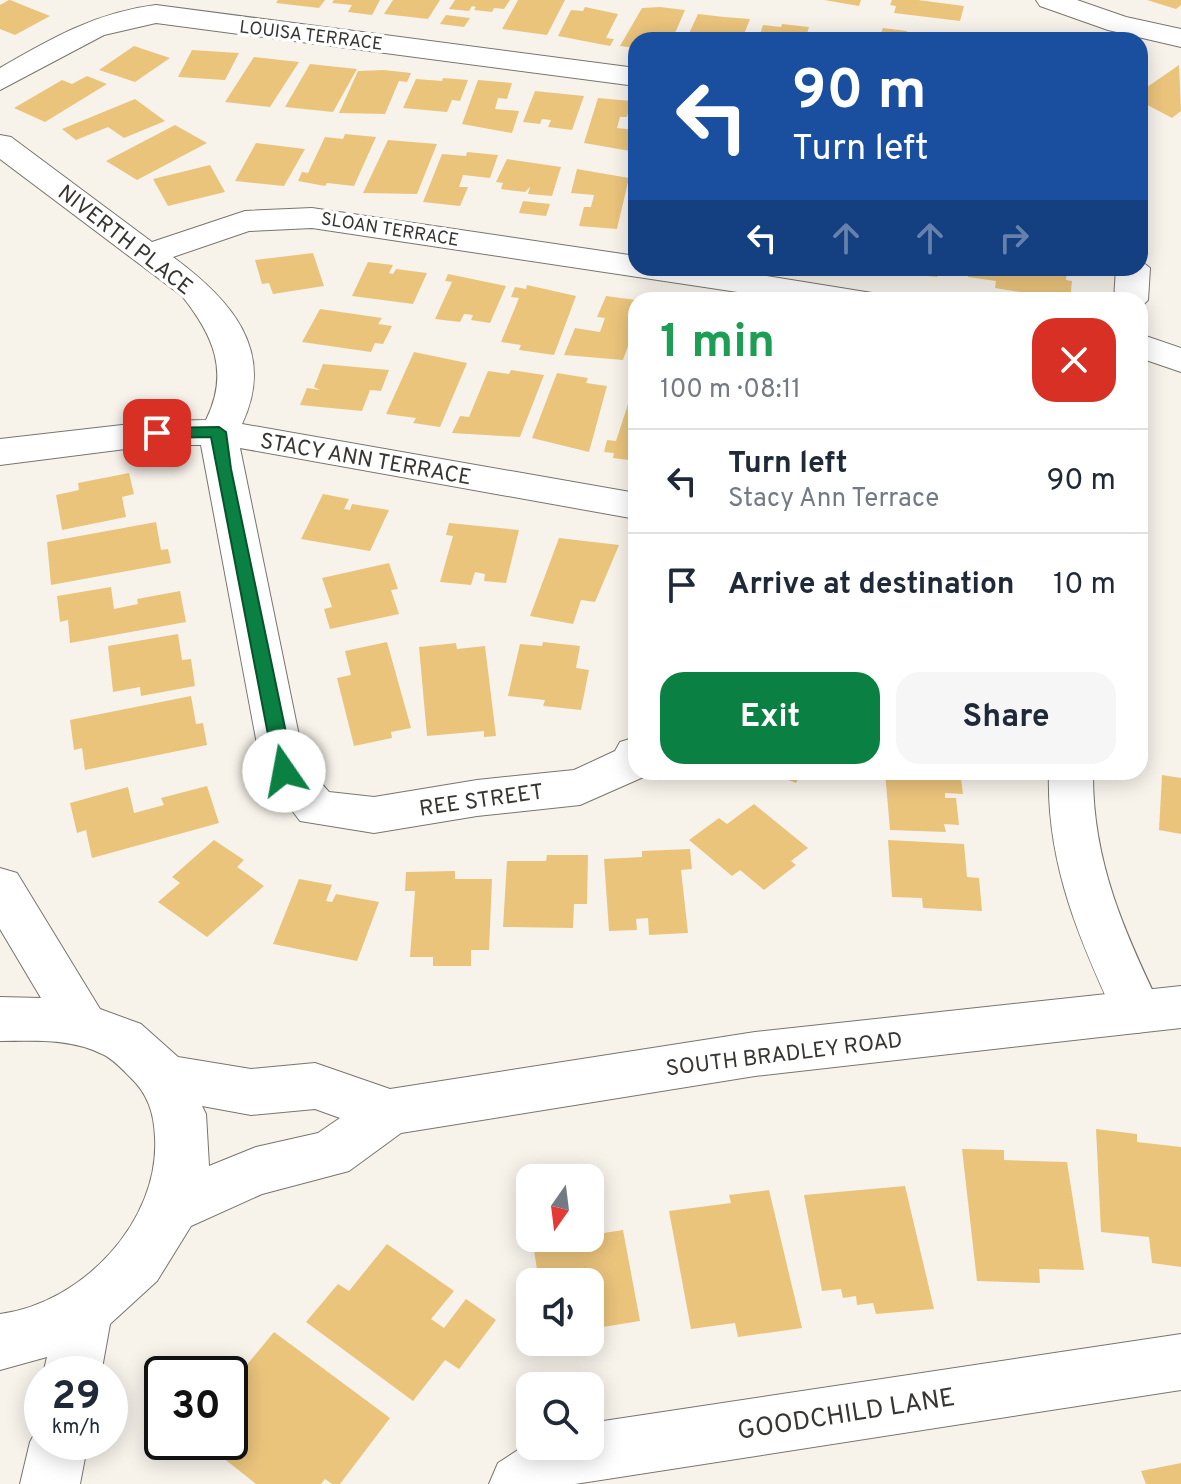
<!DOCTYPE html>
<html lang="en">
<head>
<meta charset="utf-8">
<style>
	:root { --surface:#fff; --page:#f6f6f7; --text:#1f2937; --muted:#747a83; --line:#e0e1e3; --accent:#0b8043 }
	body { margin:0; font-family:Overpass,sans-serif; background:var(--page); color:var(--text); height:100vh; display:flex; flex-direction:column; font-size:30px; white-space:nowrap }
	* { box-sizing:border-box; margin:0 }
	p { font-size:26px; color:var(--muted) }
	.icon { flex:none; width:44px; height:44px; fill:none; stroke:currentColor; stroke-width:2; stroke-linecap:round; stroke-linejoin:round }
	.map { position:relative; flex:1; overflow:hidden }
	.panel { position:absolute; left:628px; top:292px; width:520px; height:488px; display:flex; flex-direction:column; background:var(--surface); border-radius:24px; box-shadow:0 4px 20px #0003 }
	.panel>* { flex:none }
	.banner { position:absolute; left:628px; top:32px; width:520px; height:244px; border-radius:24px; box-shadow:0 4px 20px #0003; background:#1a4fa0; color:#fff; overflow:hidden }
	.needle { width:52px; rotate:194deg }
	.fabs { position:absolute; left:516px; top:1164px; display:grid; gap:16px }
	.fabs a { display:grid; place-items:center; width:88px; height:88px; border-radius:16px; background:var(--surface); box-shadow:0 4px 20px #0003; font-size:40px }
	.speed { position:absolute; left:24px; top:1356px; display:flex; gap:16px; font-size:40px; font-weight:700; text-align:center }
	.speed>* { display:grid; place-content:center; width:104px; height:104px; border-radius:50%; background:var(--surface); box-shadow:0 4px 20px #0003; line-height:1 }
	.speed small { font-size:20px; font-weight:400 }
	.speed .limit { border:4px solid #111; border-radius:12px; background:#fff; color:#111 }
	.pin { position:absolute; display:grid; place-items:center; width:68px; height:68px; color:#fff; margin:-34px; border-radius:16px; box-shadow:0 4px 12px #0006 }
	.me { position:absolute; width:88px; margin:-44px; rotate:348deg; stroke-linejoin:round; filter:drop-shadow(0 0 6px #0008) }
	.turn { display:flex; align-items:center; gap:28px; height:168px; padding:0 32px; font-size:36px }
	.turn .icon { width:104px; height:104px; stroke-width:2.5 }
	.turn b { display:block; font-size:56px; line-height:68px }
	.lanes { display:flex; align-items:center; height:76px; padding:0 32px; background:#0003; justify-content:center; gap:40px; direction:ltr }
	.lanes .off { opacity:.35 }
	.round { display:grid; place-items:center; flex:none; width:84px; height:84px; border-radius:24px; background:var(--page) }
	.head { display:flex; align-items:center; justify-content:space-between; height:136px; padding:0 32px }
	h1 { font-size:48px; font-weight:700; line-height:60px; color:#1e9e55 }
	.primary-button { display:flex; gap:16px; margin-top:auto; padding:16px 32px }
	.primary-button a { flex:1; height:92px; border-radius:24px; background:var(--accent); color:#fff; font-size:32px; font-weight:700; line-height:92px; text-align:center }
	.primary-button a+a { background:var(--page); color:var(--text) }
	ul { padding:0; list-style:none }
	li { display:flex; align-items:center; gap:24px; height:104px; padding:0 32px; border-top:2px solid var(--line) }
	li div { flex:1 }
	li b { display:block; font-size:30px }
	li em { font-style:normal }
	.map>svg:first-child { display:block }
	.building { fill:#ebc47c }
	.lines { fill:none; stroke-linecap:round; stroke-linejoin:round }
	.street-casing { stroke:#79756e; stroke-width:2 }
	.secondary-casing { stroke:#79756e; stroke-width:2 }
	.street { fill:#fff; fill-rule:evenodd }
	.secondary { fill:#fff; fill-rule:evenodd }
	.route { fill:#0b8043; stroke:#07532c; stroke-width:2 }
	.labels { text-anchor:middle; stroke-width:7; stroke-linejoin:round; paint-order:stroke }
	.far-street-label { font-size:18px; fill:#383633; stroke:#fff }
	.street-label { font-size:22px; fill:#383633; stroke:#fff }
	.near-street-label { font-size:26px; fill:#383633; stroke:#fff }
</style>
</head>
<body>
<div class="map">
<svg width="1181" height="1484" viewBox="0 0 1181 1484">
	<rect width="100%" height="100%" fill="#f7f3eb"/>
	<g class="building">
		<polygon points="9,0 10,0 50,16 15,35 0,29 0,5"/>
		<polygon points="278,0 325,0 319,8 276,3"/>
		<polygon points="334,0 380,0 372,15 348,12 352,5 332,3"/>
		<polygon points="393,0 440,0 428,19 384,14"/>
		<polygon points="455,0 510,0 504,9 494,8 492,12 474,10 476,7 472,6 469,11 449,9"/>
		<polygon points="518,0 565,0 547,35 502,29"/>
		<polygon points="824,0 861,0 859,6"/>
		<polygon points="892,0 918,0 964,6 960,21 894,13 896,6 890,5"/>
		<polygon points="1147,0 1181,0 1181,5 1176,9"/>
		<polygon points="585,7 618,14 606,38 614,39 610,46 558,36 571,10 583,11"/>
		<polygon points="660,7 685,10 672,40 636,40 636,48 620,46 642,8"/>
		<polygon points="698,14 724,17 750,19 743,37 687,38"/>
		<polygon points="446,15 470,18 464,27 440,24"/>
		<polygon points="782,24 809,27 805,40 758,40 763,25 781,27"/>
		<polygon points="883,28 907,31 904,40 878,40"/>
		<polygon points="134,46 170,58 135,82 99,70"/>
		<polygon points="192,50 239,53 225,80 178,77"/>
		<polygon points="254,57 299,62 270,107 225,102"/>
		<polygon points="310,64 357,69 333,112 285,107"/>
		<polygon points="1179,65 1181,111 1172,118 1140,101 1140,92"/>
		<polygon points="384,70 411,73 407,82 399,81 385,114 339,113 358,71"/>
		<polygon points="87,76 107,84 45,122 14,108 62,80 72,84"/>
		<polygon points="443,78 468,80 460,101 452,100 447,112 403,108 416,79 442,81"/>
		<polygon points="478,80 512,83 507,99 498,98 495,109 519,111 512,133 462,124"/>
		<polygon points="535,91 584,96 572,130 548,127 551,120 542,119 540,124 523,122"/>
		<polygon points="598,98 631,101 627,117 620,117 617,128 636,130 636,152 584,143"/>
		<polygon points="135,99 165,121 124,138 108,127 76,140 62,129"/>
		<polygon points="175,125 207,143 137,180 106,161"/>
		<polygon points="345,134 376,137 354,186 327,183 325,186 298,181 302,172 308,173 325,137 343,139"/>
		<polygon points="388,140 437,144 417,194 363,193"/>
		<polygon points="256,143 305,149 284,186 235,181"/>
		<polygon points="467,152 498,155 490,178 463,175 459,187 468,187 460,206 423,202 442,154 466,156"/>
		<polygon points="507,159 561,167 552,196 528,194 530,187 525,192 501,189 503,183 496,182"/>
		<polygon points="210,165 225,192 168,206 153,179"/>
		<polygon points="577,169 629,178 617,229 579,226 584,207 591,207 594,195 571,193"/>
		<polygon points="523,201 550,204 546,216 519,213"/>
		<polygon points="313,253 324,286 273,294 269,283 262,284 255,260"/>
		<polygon points="368,262 393,265 389,273 393,274 396,269 427,273 413,304 352,296"/>
		<polygon points="898,268 937,268 937,277 898,273"/>
		<polygon points="969,268 1067,270 1066,280 1072,281 1070,300 995,288 996,281 968,277"/>
		<polygon points="448,274 506,286 490,323 471,320 473,315 464,314 460,322 435,319 452,282 445,281"/>
		<polygon points="527,285 576,296 554,355 519,350 521,345 501,342 519,298 511,297 515,287 526,289"/>
		<polygon points="606,296 636,300 636,324 623,360 564,355 575,328 600,332 605,318 597,317"/>
		<polygon points="320,309 382,318 378,324 392,326 383,344 375,343 371,352 302,342"/>
		<polygon points="414,352 467,363 440,427 413,423 416,418 386,414"/>
		<polygon points="323,364 389,370 381,391 370,390 362,411 300,405 307,388 320,390 314,387"/>
		<polygon points="511,370 544,375 520,437 452,433 460,416 469,417 488,371 509,374"/>
		<polygon points="557,373 588,378 586,383 607,386 589,452 532,438"/>
		<polygon points="632,392 636,393 636,461 613,458 614,453 604,452 607,440 616,441"/>
		<polygon points="129,473 134,494 122,497 126,517 62,530 56,495 79,490 78,483"/>
		<polygon points="323,494 349,499 344,509 350,510 352,504 389,510 370,551 301,539"/>
		<polygon points="156,522 161,550 168,549 171,563 51,585 47,542"/>
		<polygon points="449,523 519,530 506,583 484,581 485,574 475,572 471,585 440,582 453,536 446,535"/>
		<polygon points="559,538 619,545 595,602 581,600 573,624 530,616"/>
		<polygon points="389,563 398,589 391,590 399,614 330,629 324,609 332,607 322,578"/>
		<polygon points="111,587 114,609 138,604 137,599 180,591 186,622 70,643 68,620 60,622 57,596"/>
		<polygon points="178,634 182,660 191,659 195,686 141,696 140,687 113,692 108,646"/>
		<polygon points="387,642 411,728 391,732 392,738 354,746 337,678 351,675 345,651"/>
		<polygon points="543,642 580,646 576,668 589,670 581,710 543,706 545,700 508,696 520,644 542,646"/>
		<polygon points="456,643 457,649 485,646 496,736 484,737 484,731 427,736 419,647"/>
		<polygon points="191,696 196,724 203,723 207,745 85,770 82,748 74,750 70,720"/>
		<polygon points="768,772 803,772 796,783"/>
		<polygon points="885,772 960,772 963,794 945,793 945,798 956,798 959,825 944,824 946,832 890,830"/>
		<polygon points="1162,775 1181,778 1181,834 1159,830"/>
		<polygon points="207,786 219,823 92,858 86,830 77,833 70,803 128,787 134,813 164,805 161,798"/>
		<polygon points="754,804 808,848 791,861 796,865 764,890 740,870 732,876 689,840 719,818 727,824"/>
		<polygon points="214,840 244,860 237,867 264,886 207,937 158,902 180,883 172,877"/>
		<polygon points="888,840 964,844 967,877 979,878 982,911 923,908 922,898 892,897"/>
		<polygon points="690,849 692,869 681,870 688,933 649,935 648,918 636,919 637,930 609,931 604,859 642,857 642,851"/>
		<polygon points="547,855 588,855 587,904 574,904 573,928 503,927 507,861 546,861"/>
		<polygon points="455,871 455,879 492,879 489,950 471,950 471,966 433,966 433,957 410,957 415,891 405,891 406,872"/>
		<polygon points="299,879 332,885 326,901 332,902 336,894 379,902 357,961 273,944"/>
		<polygon points="1096,1129 1137,1134 1137,1142 1181,1147 1181,1267 1152,1263 1149,1237 1101,1232"/>
		<polygon points="962,1149 1004,1150 1004,1160 1067,1162 1084,1270 1039,1269 1040,1283 977,1281"/>
		<polygon points="905,1186 934,1309 876,1314 873,1303 857,1305 856,1296 843,1298 841,1289 822,1291 804,1195"/>
		<polygon points="769,1190 802,1328 738,1337 735,1323 691,1329 669,1211 731,1203 729,1195"/>
		<polygon points="623,1230 640,1321 590,1329 590,1282 539,1282 533,1244"/>
		<polygon points="387,1244 454,1291 431,1319 444,1328 466,1299 496,1320 459,1369 445,1360 413,1401 306,1322 338,1284 349,1291"/>
		<polygon points="274,1332 390,1418 340,1484 332,1484 325,1479 321,1484 256,1484 203,1442 230,1442 230,1374 236,1378"/>
		<polygon points="590,1335 596,1344 550,1351 549,1342 590,1342"/>
		<polygon points="1181,1463 1181,1484 1146,1484 1141,1471"/>
	</g>
	<g class="lines">
		<g class="street-casing">
			<g id="street">
				<polygon points="1036,0 1077,0 1126,17 1181,29 1181,47 1108,30 1040,6"/>
				<path d="M156,5l480,63v18l-480,-63 -52,12 -104,55v-22c50,-29 97,-56 156,-63z"/>
				<path d="M0,135l11,2 141,105 93,-31 67,-3 324,48v12h80l156,25 5,7h-86l-479,-72 -63,3 -76,26c57,42 104,93 69,167l394,69v26l-396,-71 65,317 24,27 45,5 103,-17 97,-10 41,-19 5,-9 16,-5v35h13l-1,3 -68,30 -103,11 -103,17 -74,-12 -38,-50 -61,-326h-44l-157,20v-26l157,-18 49,-1c24,-48 7,-85 -24,-124l-182,-137z"/>
				<polygon points="1140,260 1150,268 1148,300 1140,308 1140,300 1114,300 1116,268 1140,268"/>
				<polygon points="1140,334 1181,348 1181,372 1140,358"/>
				<path d="M1049,772h44c-1,89 32,162 70,240l-7,15 -18,6 -18,-6c-39,-83 -74,-162 -71,-255z"/>
				<polygon points="1181,1334 1181,1390 575,1484 489,1484 498,1463 530,1442 530,1446 590,1446 590,1423"/>
			</g>
		</g>
		<g class="secondary-casing">
			<g id="secondary">
				<path d="M0,868l17,5 83,136 41,15 37,33 73,12 64,-6 75,26 365,-57 426,-46v42l-426,48 -354,57 -52,38 -87,23 -71,32 -34,55 -47,43 -9,50h-58l4,-17 -47,13v-56c83,-11 160,-93 155,-177 -1,-24 -7,-43 -25,-60 -8,-8 -18,-19 -28,-23 -32,-16 -67,-13 -102,-13v-44l41,1 -41,-69zM202,1106l49,9 64,-6 25,9 -22,15 -62,14 -47,19 -3,-52z"/>
				<polygon points="42,1420 42,1442 88,1442 80,1484 20,1484 30,1442"/>
			</g>
		</g>
		<use href="#street" class="street"/>
		<use href="#secondary" class="secondary"/>
	</g>
	<polygon class="route" points="219,427 226,432 231,469 294,771 284,779 275,771 211,437 157,438 149,433 157,428"/>
	<g class="labels">
		<g class="far-street-label">
			<text transform="translate(311 35) rotate(7)" y="6">LOUISA TERRACE</text>
			<text transform="translate(390 229) rotate(9)" y="6">SLOAN TERRACE</text>
		</g>
		<g class="street-label">
			<text transform="translate(126 239) rotate(38)" y="8">NIVERTH PLACE</text>
			<text transform="translate(366 458) rotate(10)" y="8">STACY ANN TERRACE</text>
			<text transform="translate(481 799) rotate(-8)" y="8">REE STREET</text>
			<text transform="translate(784 1053) rotate(-7)" y="8">SOUTH BRADLEY ROAD</text>
		</g>
		<g class="near-street-label">
			<text transform="translate(846 1413) rotate(-9)" y="9">GOODCHILD LANE</text>
		</g>
	</g>
</svg>
<div class="fabs">
<a><svg class="needle" viewBox="-14 -14 28 28"><path d="M0-13l5 13h-10z" fill="#e53935"/><path d="M0 13l5-13h-10z" fill="#747a83"/></svg></a>
<a><svg class="icon" aria-label="sound" viewBox="0 0 24 24"><path d="M4 9h4l5-4v14l-5-4H4zM17 9q2 3 0 6"/></svg></a>
<a><svg class="icon" aria-label="search" viewBox="0 0 24 24"><circle cx="10" cy="10" r="6"/><path d="M15 15l6 6"/></svg></a>
</div>
<div class="speed"><div>29<small>km/h</small></div><div class="limit">30</div></div>
<div class="pin" style="left:157px;top:433px;background:#d93025"><svg class="icon" aria-label="arrive" viewBox="0 0 24 24"><path d="M6 21V4h12l-3 4 3 4H6"/></svg></div>
<svg class="me" style="left:284px;top:771px" viewBox="-20 -20 40 40"><circle r="19" fill="#fff"/><path d="M0-13L10 11 0 6-10 11z" fill="#0b8043"/></svg>
<div class="banner">
<div class="turn"><svg class="icon" aria-label="left" viewBox="0 0 24 24"><path d="M17 20v-9H6M10 6l-5 5 5 5"/></svg><div><b>90 m</b>Turn left</div></div>
<div class="lanes"><svg class="icon" aria-label="left" viewBox="0 0 24 24"><path d="M17 20v-9H6M10 6l-5 5 5 5"/></svg><svg class="icon off" aria-label="ahead" viewBox="0 0 24 24"><path d="M12 20V5M6 11l6-6 6 6"/></svg><svg class="icon off" aria-label="ahead" viewBox="0 0 24 24"><path d="M12 20V5M6 11l6-6 6 6"/></svg><svg class="icon off" aria-label="right" viewBox="0 0 24 24"><path d="M7 20v-9h11M14 6l5 5-5 5"/></svg></div>
</div>
<section class="panel">
<div class="head"><div><h1>1 min</h1><p>100 m · 08:11</p></div><a class="round" style="background:#d93025;color:#fff"><svg class="icon" aria-label="close" viewBox="0 0 24 24"><path d="M6 6l12 12M18 6L6 18"/></svg></a></div>
<ul>
<li><svg class="icon" aria-label="left" viewBox="0 0 24 24"><path d="M17 20v-9H6M10 6l-5 5 5 5"/></svg><div><b>Turn left</b><p>Stacy Ann Terrace</p></div><em>90 m</em></li>
<li><svg class="icon" aria-label="arrive" viewBox="0 0 24 24"><path d="M6 21V4h12l-3 4 3 4H6"/></svg><div><b>Arrive at destination</b></div><em>10 m</em></li>
</ul>
<div class="primary-button"><a>Exit</a><a>Share</a></div>
</section>
</div>
</body>
</html>
